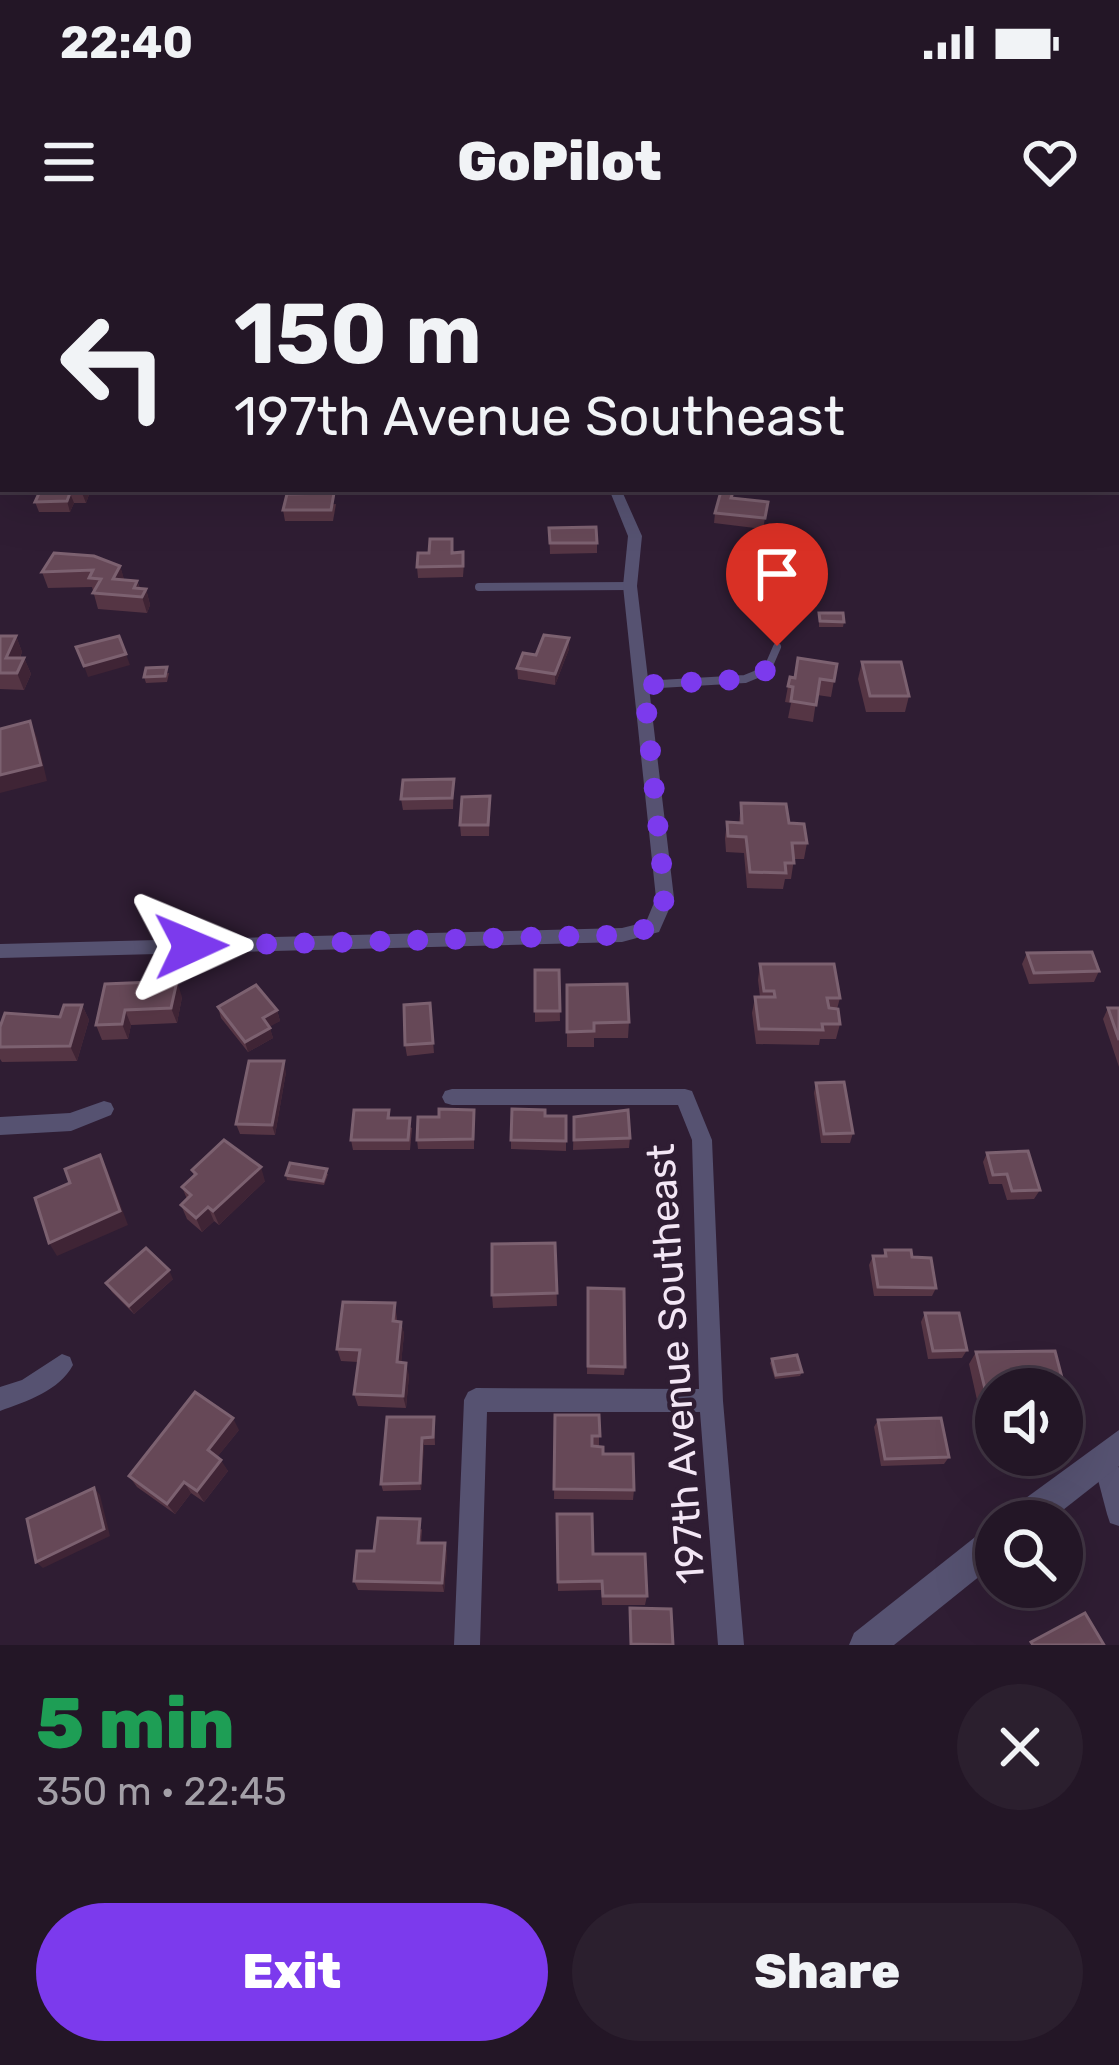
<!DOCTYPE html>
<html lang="en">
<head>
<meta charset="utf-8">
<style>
	:root { --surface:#231626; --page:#2b1f2e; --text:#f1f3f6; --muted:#a39fa7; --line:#403543; --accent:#7c3aed }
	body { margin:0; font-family:Rubik,sans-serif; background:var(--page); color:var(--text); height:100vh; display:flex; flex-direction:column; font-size:45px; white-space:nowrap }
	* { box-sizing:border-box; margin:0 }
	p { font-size:39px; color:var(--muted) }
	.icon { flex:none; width:66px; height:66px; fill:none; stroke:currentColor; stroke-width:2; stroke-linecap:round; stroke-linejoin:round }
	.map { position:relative; height:1405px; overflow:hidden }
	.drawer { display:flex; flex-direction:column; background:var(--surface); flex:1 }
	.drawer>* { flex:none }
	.banner { position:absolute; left:0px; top:0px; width:1119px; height:252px; box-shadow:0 12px 48px #0002,0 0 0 3px var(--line); background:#231626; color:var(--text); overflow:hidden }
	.controls { position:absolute; left:975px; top:1128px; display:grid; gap:24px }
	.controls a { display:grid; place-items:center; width:108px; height:108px; border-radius:50%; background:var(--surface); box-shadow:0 12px 48px #0002,0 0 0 3px var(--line); font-size:60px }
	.pin { position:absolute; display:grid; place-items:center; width:102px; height:102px; color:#fff; margin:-123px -51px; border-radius:50% 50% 50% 0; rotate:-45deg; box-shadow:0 0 12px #0007 }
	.pin .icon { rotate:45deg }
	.me { position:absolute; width:132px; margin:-66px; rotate:89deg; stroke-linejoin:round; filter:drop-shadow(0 0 9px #0008) }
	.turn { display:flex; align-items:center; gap:42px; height:252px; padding:0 36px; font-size:54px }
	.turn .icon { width:156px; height:156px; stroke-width:2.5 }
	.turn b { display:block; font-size:84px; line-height:102px }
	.round { display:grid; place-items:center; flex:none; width:126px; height:126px; border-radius:63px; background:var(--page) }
	.headline { display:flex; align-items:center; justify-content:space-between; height:204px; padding:0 36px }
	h1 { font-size:72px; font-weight:800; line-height:90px; color:#1e9e55 }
	.primary-button { display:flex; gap:24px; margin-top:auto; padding:24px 36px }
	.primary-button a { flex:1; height:138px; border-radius:72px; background:var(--accent); color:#fff; font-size:48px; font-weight:800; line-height:138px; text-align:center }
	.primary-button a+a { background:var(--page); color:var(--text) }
	.status { display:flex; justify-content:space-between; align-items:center; height:84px; padding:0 60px; background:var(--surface); direction:ltr }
	.status svg { height:33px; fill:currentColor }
	header { display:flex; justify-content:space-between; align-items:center; height:156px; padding:0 36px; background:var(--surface); font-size:54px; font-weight:800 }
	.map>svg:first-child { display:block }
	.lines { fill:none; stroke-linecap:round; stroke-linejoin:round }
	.stream { stroke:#06152d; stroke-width:3 }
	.service { stroke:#565271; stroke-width:8 }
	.minor { fill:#565271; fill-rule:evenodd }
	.tertiary { fill:#565271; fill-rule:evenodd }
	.motorway { fill:#9b8edc; fill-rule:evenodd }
	.wall { fill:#553544 }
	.shaded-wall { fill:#3f2435 }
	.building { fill:#664857; stroke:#7c6170; stroke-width:3 }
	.route { stroke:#7c3aed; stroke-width:21; stroke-dasharray:0 37.8 }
	.labels { text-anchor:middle; stroke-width:9; stroke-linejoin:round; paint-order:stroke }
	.near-street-label { font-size:39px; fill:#f3e6f5; stroke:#2f1d33 }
</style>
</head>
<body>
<div class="status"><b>22:40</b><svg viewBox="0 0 49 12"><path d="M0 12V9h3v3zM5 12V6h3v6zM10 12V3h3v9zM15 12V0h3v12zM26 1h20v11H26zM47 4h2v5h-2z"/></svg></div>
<header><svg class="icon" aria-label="menu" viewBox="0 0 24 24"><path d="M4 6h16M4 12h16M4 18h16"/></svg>GoPilot<svg class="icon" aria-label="heart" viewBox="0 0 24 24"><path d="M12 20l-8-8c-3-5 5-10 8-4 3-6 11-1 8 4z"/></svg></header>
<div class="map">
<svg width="1119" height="1405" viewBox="0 0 1119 1405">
	<rect width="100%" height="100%" fill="#2f1d33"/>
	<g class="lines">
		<polyline class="stream" points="947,0 963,3"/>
		<g class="service">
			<polyline points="479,347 630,346"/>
			<polyline points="643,445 745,439 767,430 777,407"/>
		</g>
		<g class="minor">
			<polygon points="106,0 116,0 115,3 105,3"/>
			<rect x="0" y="99" width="3" height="6"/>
			<rect x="1116" y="124" width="3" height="6"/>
			<polygon points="3,242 3,249 7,249 0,254 0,243"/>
			<polygon points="609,249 621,249 642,296 637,346 674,658 659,692 622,702 0,718 0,704 622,688 646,682 656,658 623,346 628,296"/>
			<polygon points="452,849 685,849 692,851 712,900 723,1161 744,1405 718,1405 700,1172 487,1172 480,1405 454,1405 464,1160 468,1152 476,1148 699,1149 692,900 678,865 452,865 445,863 442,857 445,851"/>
			<polygon points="104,861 111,863 114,869 111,875 71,891 0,895 0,877 70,873"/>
			<path d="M62,1114l8,3 3,8c-14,26 -46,36 -73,46v-24l22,-7z"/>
			<polygon points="1104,1205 1112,1209 1119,1228 1119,1286 1110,1283 1107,1274 1092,1217 1096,1209"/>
		</g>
		<g class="tertiary">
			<polygon points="1119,1190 1119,1226 1049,1281 1007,1281 1011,1269"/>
			<polygon points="996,1285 996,1323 894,1405 849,1405 854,1393 984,1290"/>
		</g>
		<g class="motorway">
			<polygon points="503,0 533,0 501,3"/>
			<polygon points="571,0 602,0 569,3"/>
			<polygon points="3,140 3,154 0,155 0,141"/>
		</g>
	</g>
	<g class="wall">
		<polygon points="41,249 91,249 86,263 74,263 70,272 39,272 35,262"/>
		<polygon points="731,258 768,262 763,289 714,283 715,273"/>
		<polygon points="336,264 333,281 285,281 283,270"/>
		<polygon points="549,288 597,303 597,313 550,314"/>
		<polygon points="771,288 792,298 792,303 772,303"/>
		<polygon points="453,313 464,323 463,337 418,338 417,327"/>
		<polygon points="120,326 124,340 137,341 140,348 146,349 150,365 147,373 98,369 92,347 48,348 42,332"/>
		<polygon points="819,373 844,382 843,387 819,387"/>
		<polygon points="0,396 16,396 22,412 20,418 24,418 31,434 24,450 0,449"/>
		<polygon points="569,409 555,445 518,439 517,428"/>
		<polygon points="862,422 909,456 905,472 866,472 858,439"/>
		<polygon points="837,424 831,457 817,455 813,482 788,478 791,463 785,462 788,446 795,438"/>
		<polygon points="169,433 167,442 146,443 144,437"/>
		<polygon points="454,539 453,569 403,570 401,559"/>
		<polygon points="490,556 489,596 461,596 460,585"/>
		<polygon points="741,563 789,583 807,603 804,619 794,619 791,639 785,639 783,649 747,648 744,613 726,612 725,598 727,582 739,583"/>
		<polygon points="1027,713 1099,731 1094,742 1029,744 1022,724"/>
		<polygon points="760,724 840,758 837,769 840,784 836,799 820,799 819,805 756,804 752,773 755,757 760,757 758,740"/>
		<polygon points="535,730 559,730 560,781 535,782"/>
		<polygon points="105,744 182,757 177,783 131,785 128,799 102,800 96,785"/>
		<polygon points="567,745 629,782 628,798 594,798 594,807 567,807"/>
		<polygon points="430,763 434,813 407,816 405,805"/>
		<polygon points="82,765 89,780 77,821 2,822 0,819 0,787 60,777"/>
		<polygon points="218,767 277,770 280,781 269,786 273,798 248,812 221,778"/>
		<polygon points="1108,768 1119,768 1119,827 1103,779"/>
		<polygon points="286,832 275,895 240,894 236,884"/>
		<polygon points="816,843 853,893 850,903 821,903 814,853"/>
		<polygon points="389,870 390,878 412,888 410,910 353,910 351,900"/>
		<polygon points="474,870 474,909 418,909 417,900 439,877"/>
		<polygon points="545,876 566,876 566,911 511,909 511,900"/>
		<polygon points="574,877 630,898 629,908 573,910"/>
		<polygon points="987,913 1040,950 1034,959 1007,960 1002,944 989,944 983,922"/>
		<polygon points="192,930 265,941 219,985 214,981 202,992 187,979 181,965 187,959 182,947 194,936"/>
		<polygon points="328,934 324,945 287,940 286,935"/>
		<polygon points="555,1003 557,1066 493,1068 492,1055"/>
		<polygon points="885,1010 912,1017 936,1048 932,1056 874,1056 869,1025 873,1016 883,1016"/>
		<polygon points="173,1039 134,1074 112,1052 106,1043"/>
		<polygon points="588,1048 625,1127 624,1135 587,1134"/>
		<polygon points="395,1063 397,1081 401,1082 404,1094 401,1123 409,1135 406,1168 358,1166 354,1154 358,1122 341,1121 337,1109"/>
		<polygon points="925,1073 967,1110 962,1118 928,1119 921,1082"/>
		<polygon points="1055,1111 1067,1157 1062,1163 1062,1149 996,1149 996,1169 979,1169 969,1124 976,1112"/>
		<polygon points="772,1119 802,1132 800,1136 775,1139 770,1123"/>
		<polygon points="555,1175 599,1175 599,1206 603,1214 634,1250 633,1260 554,1259"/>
		<polygon points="434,1177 435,1205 424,1205 421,1250 383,1251 381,1244"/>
		<polygon points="878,1180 949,1217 944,1224 881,1226 874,1187"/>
		<polygon points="239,1190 217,1217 228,1231 204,1262 191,1253 175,1274 137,1247 129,1236"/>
		<polygon points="557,1274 593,1314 647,1356 645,1365 602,1365 601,1350 558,1351"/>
		<polygon points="422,1289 421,1303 445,1303 447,1313 444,1352 358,1350 354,1341 374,1311"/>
	</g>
	<g class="shaded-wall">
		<polygon points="84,249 91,249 86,263 82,253"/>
		<polygon points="70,253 74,263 70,272 67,261"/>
		<polygon points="120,326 125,342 113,339"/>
		<polygon points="137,341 142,356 146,349 150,365 147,373 142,357 134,348"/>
		<polygon points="16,396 22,412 12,434 6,418"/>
		<polygon points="569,398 569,409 555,445 555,434"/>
		<polygon points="126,414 130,425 88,437 84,426"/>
		<polygon points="24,418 31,434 24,450 17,433"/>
		<polygon points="30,481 37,498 47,541 0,553 0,535"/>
		<polygon points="177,741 182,757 177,783 171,768"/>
		<polygon points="82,765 89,780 77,821 70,806"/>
		<polygon points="125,770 131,785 128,799 122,784"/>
		<polygon points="277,770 280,781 266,789 263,778"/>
		<polygon points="270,788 273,798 248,812 245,802"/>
		<polygon points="284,821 286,832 275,895 272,885"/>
		<polygon points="100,915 107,929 128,985 57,1016 49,1003"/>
		<polygon points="261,927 265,941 219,985 213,971"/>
		<polygon points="208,967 214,981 202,992 196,978"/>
		<polygon points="169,1030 173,1039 134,1074 129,1066"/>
		<polygon points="401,1082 404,1094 400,1135 397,1122"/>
		<polygon points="406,1123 409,1135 406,1168 403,1156"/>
		<polygon points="233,1178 239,1190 214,1221 208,1210"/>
		<polygon points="422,1198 424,1205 421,1250 420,1243"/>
		<polygon points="221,1220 228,1231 204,1262 197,1251"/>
		<polygon points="184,1242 191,1253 175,1274 167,1264"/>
		<polygon points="94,1248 100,1255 110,1296 43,1328 36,1322"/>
		<polygon points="445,1303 447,1313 444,1352 442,1343"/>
	</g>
	<g class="building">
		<polygon points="41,249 84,249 82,253 70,253 67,261 35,262"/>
		<polygon points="721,251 733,252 731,258 768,262 765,278 715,273"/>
		<polygon points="334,253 331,270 283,270 287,254"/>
		<polygon points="596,287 597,303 550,303 549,288"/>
		<polygon points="771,288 790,288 792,298 773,298"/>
		<polygon points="430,299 452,299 452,313 463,312 463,326 417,327 418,313 429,313"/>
		<polygon points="54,313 94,316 120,326 113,339 137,341 134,348 146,349 142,357 93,353 101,339 89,338 93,330 42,332"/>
		<polygon points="819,373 843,373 844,382 820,381"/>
		<polygon points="544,395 569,398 555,434 517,428 523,413 536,415"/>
		<polygon points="0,396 16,396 6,418 24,418 17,433 0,433"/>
		<polygon points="119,396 126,414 84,426 76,407"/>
		<polygon points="798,418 837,424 834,441 820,439 816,465 791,461 793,447 788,446 790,437 795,438"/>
		<polygon points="862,422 901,422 909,456 870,456"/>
		<polygon points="167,427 165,436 144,437 146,428"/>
		<polygon points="30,481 41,525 0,535 0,489"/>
		<polygon points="454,539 452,558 401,559 403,540"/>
		<polygon points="490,556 488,585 460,585 462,557"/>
		<polygon points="741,563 786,564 789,583 804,584 807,603 792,603 794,623 785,623 786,633 750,632 746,597 728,596 727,582 742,583"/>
		<polygon points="1092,712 1099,731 1034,733 1027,713"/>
		<polygon points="760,724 834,724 840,758 827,758 829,768 838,769 840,784 822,784 823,790 759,789 755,757 775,757 774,751 764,751"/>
		<polygon points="535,730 559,730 560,771 535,771"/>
		<polygon points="177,741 171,768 125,770 122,784 96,785 105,744"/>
		<polygon points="627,744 629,782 594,783 594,791 567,792 567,745"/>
		<polygon points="256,745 277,770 263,778 270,788 245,802 218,767"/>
		<polygon points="430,763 433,803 405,805 404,765"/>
		<polygon points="64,765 82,765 70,806 0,807 0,787 5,773 60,777"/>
		<polygon points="1108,768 1119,768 1119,800"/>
		<polygon points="249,821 284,821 272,885 236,884"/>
		<polygon points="844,842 853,893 824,894 816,843"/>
		<polygon points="439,869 474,870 473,899 417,900 418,877 439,877"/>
		<polygon points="512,869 545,870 545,876 566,876 566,901 511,900"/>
		<polygon points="354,870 389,870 388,878 410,878 408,900 351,900"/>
		<polygon points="628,870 630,898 574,900 574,877"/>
		<polygon points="224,900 261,927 213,971 208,967 196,978 181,965 191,955 182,947 196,934 192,930"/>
		<polygon points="1028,911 1040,950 1012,951 1007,934 993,935 987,913"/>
		<polygon points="100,915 120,971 49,1003 35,958 70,943 65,929"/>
		<polygon points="290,923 327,929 323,941 286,935"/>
		<polygon points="555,1003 557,1053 492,1055 492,1004"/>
		<polygon points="146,1008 169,1030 129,1066 106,1043"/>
		<polygon points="885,1010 911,1010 912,1017 931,1018 936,1048 878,1047 873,1016 886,1016"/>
		<polygon points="588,1048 624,1049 625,1127 588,1126"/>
		<polygon points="343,1062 395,1063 393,1081 401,1082 397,1122 406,1123 403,1156 354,1154 360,1110 337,1109"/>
		<polygon points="925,1073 959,1073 967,1110 933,1111"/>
		<polygon points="1055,1111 1067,1157 1062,1157 1062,1149 996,1149 996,1157 987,1157 976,1112"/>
		<polygon points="797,1115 802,1132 776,1135 772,1119"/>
		<polygon points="195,1152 233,1178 208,1210 221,1220 197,1251 184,1242 167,1264 129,1236"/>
		<polygon points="555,1175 599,1175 600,1196 592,1196 592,1206 603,1207 603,1214 633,1214 634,1250 554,1249"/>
		<polygon points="387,1177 434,1177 433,1197 422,1198 420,1243 381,1244"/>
		<polygon points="941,1178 949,1217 885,1219 878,1180"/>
		<polygon points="94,1248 104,1289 36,1322 27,1279"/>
		<polygon points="557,1274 592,1274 593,1314 645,1314 647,1356 603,1356 602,1341 558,1342"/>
		<polygon points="378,1278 420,1279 418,1303 445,1303 442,1343 354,1341 357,1311 374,1311"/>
		<polygon points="630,1368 671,1369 673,1405 631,1404"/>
		<polygon points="1085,1373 1104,1405 1033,1405 1031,1402"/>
	</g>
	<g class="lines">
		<polyline class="route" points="191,706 622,695 653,687 665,658 644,445 745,439 767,430 777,406"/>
	</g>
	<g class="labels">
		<g class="near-street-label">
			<text transform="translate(675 1124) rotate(-94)" y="14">197th Avenue Southeast</text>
		</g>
	</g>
</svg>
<div class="controls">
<a><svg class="icon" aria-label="sound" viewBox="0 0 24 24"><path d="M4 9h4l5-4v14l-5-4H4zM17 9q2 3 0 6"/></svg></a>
<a><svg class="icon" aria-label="search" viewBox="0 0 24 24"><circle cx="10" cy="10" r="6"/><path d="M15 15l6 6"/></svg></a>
</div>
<div class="pin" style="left:777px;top:406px;background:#d93025"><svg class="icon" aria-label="arrive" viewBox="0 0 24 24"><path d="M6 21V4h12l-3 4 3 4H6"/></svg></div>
<svg class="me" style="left:191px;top:706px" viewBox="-20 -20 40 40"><path d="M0-17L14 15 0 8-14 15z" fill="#7c3aed" stroke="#fff" stroke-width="4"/></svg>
<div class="banner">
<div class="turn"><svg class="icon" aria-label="left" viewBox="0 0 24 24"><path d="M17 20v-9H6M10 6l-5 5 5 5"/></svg><div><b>150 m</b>197th Avenue Southeast</div></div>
</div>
</div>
<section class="drawer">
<div class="headline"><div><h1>5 min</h1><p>350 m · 22:45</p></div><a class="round"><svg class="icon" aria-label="close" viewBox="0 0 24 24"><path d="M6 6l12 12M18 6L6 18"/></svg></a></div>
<div class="primary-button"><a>Exit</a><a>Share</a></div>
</section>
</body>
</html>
